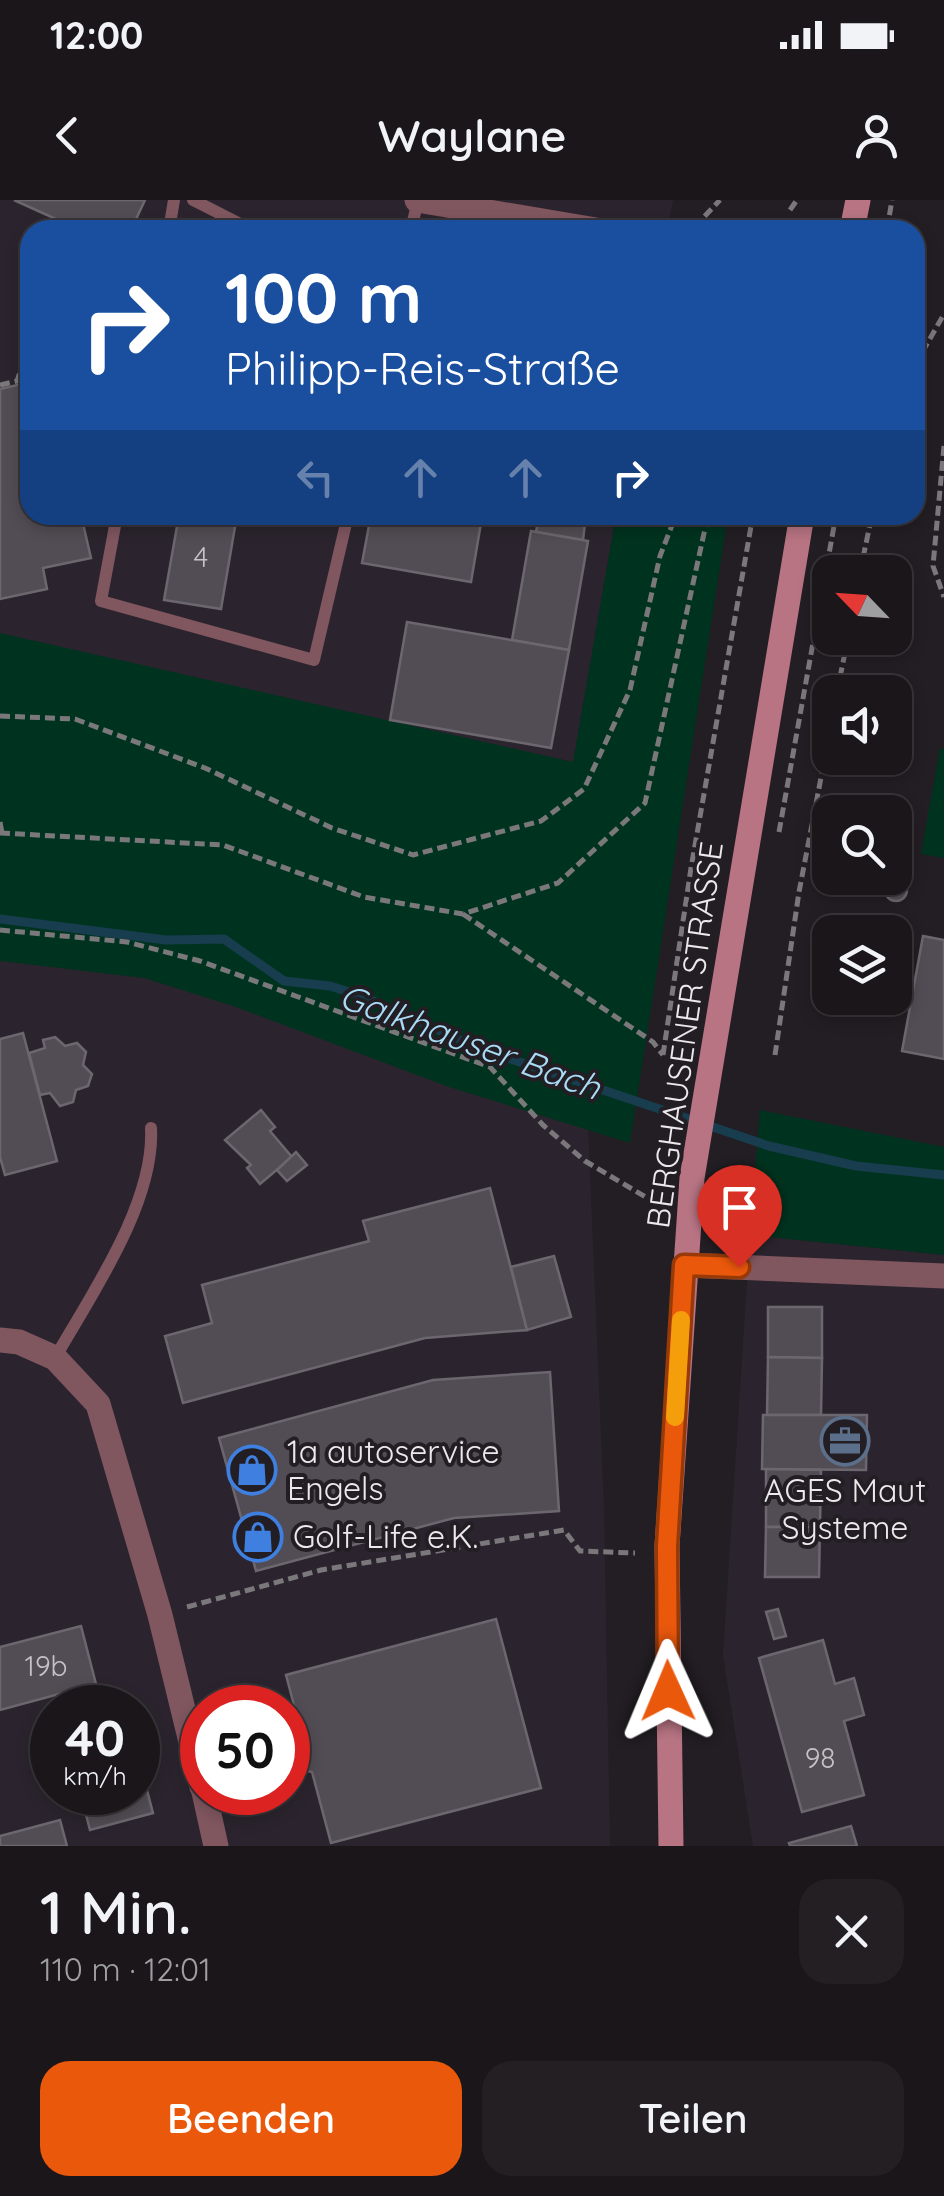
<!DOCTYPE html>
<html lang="de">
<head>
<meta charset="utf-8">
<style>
	:root { --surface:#1a161a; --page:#231f23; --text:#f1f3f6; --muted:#9f9fa2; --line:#383539; --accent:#ea580c }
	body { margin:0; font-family:Quicksand,sans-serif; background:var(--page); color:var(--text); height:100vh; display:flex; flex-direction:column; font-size:38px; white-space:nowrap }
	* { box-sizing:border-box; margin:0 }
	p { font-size:32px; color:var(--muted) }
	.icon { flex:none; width:55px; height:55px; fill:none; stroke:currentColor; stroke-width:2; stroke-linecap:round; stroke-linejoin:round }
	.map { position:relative; height:1646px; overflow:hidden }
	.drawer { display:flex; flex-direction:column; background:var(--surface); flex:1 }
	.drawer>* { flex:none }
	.top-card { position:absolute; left:20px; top:20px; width:905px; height:305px; border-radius:30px; box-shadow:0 5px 15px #0003,0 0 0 2px var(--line); background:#1a4fa0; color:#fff; overflow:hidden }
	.needle { width:65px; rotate:295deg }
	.controls { position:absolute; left:812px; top:355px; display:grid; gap:20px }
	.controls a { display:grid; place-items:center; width:100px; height:100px; border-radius:20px; background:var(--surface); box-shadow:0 5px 15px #0003,0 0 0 2px var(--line); font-size:50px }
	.speed { position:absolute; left:30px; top:1485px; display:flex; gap:20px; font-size:50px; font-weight:700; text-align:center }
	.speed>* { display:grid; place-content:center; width:130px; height:130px; border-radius:50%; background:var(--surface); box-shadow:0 5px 15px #0003,0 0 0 2px var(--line); line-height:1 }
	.speed small { font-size:25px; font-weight:400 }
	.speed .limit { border:15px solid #d22; background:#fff; color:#111 }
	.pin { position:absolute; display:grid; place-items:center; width:85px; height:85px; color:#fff; margin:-102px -42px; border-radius:50% 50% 50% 0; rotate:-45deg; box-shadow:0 0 10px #0007 }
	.pin .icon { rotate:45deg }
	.me { position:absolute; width:110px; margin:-55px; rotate:359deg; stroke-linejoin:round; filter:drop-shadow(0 0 8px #0008) }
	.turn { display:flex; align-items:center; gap:35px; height:210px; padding:0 40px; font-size:45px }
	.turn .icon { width:130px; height:130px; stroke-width:2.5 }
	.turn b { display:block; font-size:70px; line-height:85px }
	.lanes { display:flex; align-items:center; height:95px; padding:0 40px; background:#0003; justify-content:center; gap:50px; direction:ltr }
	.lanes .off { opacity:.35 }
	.round { display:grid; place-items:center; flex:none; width:105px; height:105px; border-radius:30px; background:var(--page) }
	.overview { display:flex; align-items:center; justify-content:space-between; height:170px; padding:0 40px }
	h1 { font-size:60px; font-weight:600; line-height:75px }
	.button { display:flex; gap:20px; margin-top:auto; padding:20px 40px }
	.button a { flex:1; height:115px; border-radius:30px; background:var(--accent); color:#fff; font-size:40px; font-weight:600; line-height:115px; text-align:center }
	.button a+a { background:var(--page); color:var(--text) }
	.status { display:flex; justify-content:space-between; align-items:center; height:70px; padding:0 50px; background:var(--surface); direction:ltr }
	.status svg { height:28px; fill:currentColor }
	header { display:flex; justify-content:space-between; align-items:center; height:130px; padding:0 40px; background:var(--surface); font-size:45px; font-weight:600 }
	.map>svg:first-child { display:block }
	.built { fill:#2b242e; fill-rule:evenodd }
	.green { fill:#00331f }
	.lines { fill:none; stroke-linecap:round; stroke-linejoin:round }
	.stream { stroke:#173d4e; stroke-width:9 }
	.building { fill:#524d54; stroke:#6c676e; stroke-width:2.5 }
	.path { stroke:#7b787c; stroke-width:5; stroke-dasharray:10 5; stroke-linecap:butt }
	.lane { stroke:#80565f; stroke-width:12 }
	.street { stroke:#80565f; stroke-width:25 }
	.secondary { stroke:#b87483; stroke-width:25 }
	.route-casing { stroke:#983908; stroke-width:25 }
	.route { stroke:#ea580c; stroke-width:18 }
	.slow { stroke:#f59e0b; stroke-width:18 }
	.labels { text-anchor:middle; stroke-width:8; stroke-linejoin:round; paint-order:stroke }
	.number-label { font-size:28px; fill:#c6c2c7 }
	.street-label { font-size:32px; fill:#ece9ed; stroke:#221e23 }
	.poi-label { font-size:32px; fill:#ece9ed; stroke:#221e23; text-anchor:start }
	.water-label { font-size:35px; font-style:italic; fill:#a8dbf5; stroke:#221e23 }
</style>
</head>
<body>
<div class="status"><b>12:00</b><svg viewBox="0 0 49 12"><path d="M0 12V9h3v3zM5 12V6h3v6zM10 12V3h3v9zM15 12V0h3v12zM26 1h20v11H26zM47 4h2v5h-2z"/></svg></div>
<header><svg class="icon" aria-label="back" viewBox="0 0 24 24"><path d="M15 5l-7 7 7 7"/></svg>Waylane<svg class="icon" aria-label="person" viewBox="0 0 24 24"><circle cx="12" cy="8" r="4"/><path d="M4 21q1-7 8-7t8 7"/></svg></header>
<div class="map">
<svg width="944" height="1646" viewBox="0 0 944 1646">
	<rect width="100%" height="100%" fill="#221e23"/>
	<g class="built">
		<path d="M0,0h673l-6,30h-637v285h586l-43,248 31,745 6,338h-610zM52,1508h86v84h-86zM202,1508h86v84h-86z"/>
		<polygon points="750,1035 944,1055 944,1646 753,1646 723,1455"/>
	</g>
	<g class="green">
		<polygon points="616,315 728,315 630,943 449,887 236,807 144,778 0,761 0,433 573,562"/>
		<polygon points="940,548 944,549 944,658 921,654"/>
		<polygon points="760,910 944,947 944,1055 750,1035"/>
	</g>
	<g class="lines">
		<polyline class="stream" points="0,719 166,740 224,739 284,781 330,786 365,797 478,848 769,946 856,966 944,975"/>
	</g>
	<g class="building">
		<polygon points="14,0 145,0 131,30 80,30"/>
		<polygon points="30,182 30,315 81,315 91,358 43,368 47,389 0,399 0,189"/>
		<polygon points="179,315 237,315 221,409 164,400"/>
		<polygon points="371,315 434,315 481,323 471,382 362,363"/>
		<polygon points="539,315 586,315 583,340 536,332"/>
		<polygon points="531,331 588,341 569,450 512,440"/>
		<polygon points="407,422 569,450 551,548 390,520"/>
		<circle cx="896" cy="690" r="11"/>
		<polygon points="923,736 944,740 944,859 902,851"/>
		<polygon points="23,833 57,961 5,975 0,957 0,839"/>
		<polygon points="55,837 65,846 77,843 86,852 83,865 92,874 88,886 76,890 73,902 60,906 50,893 40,895 29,853 45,848 43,840"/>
		<polygon points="261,910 275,927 270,931 292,957 260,984 247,968 251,965 225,940"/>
		<polygon points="296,952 307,965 287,981 277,970"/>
		<polygon points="490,988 527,1130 425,1138 183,1203 165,1136 212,1123 202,1085 369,1041 363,1021"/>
		<polygon points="554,1056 571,1117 527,1130 511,1067"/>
		<polygon points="768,1107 822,1107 822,1158 768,1157"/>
		<polygon points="768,1157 822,1158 821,1215 767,1215"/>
		<polygon points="550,1172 559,1311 454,1318 256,1371 219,1238 433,1180"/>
		<polygon points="763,1215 867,1215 866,1270 762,1269"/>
		<polygon points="766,1269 821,1270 820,1327 766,1327"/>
		<polygon points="766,1327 820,1327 819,1377 765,1377"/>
		<polygon points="778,1409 786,1436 774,1439 766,1412"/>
		<polygon points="496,1419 541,1588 331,1643 312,1572 302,1570 297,1555 305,1547 286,1475"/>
		<polygon points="81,1426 96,1484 0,1510 0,1447"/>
		<polygon points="823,1440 835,1484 854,1478 864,1515 844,1521 864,1595 802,1612 759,1458"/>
		<polygon points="138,1556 153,1613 90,1630 80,1592 138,1592"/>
		<polygon points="60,1620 67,1646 0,1646 0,1636"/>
		<polygon points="851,1626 857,1646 790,1646 789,1643"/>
	</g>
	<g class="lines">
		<g class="path">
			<polyline points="790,10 797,0"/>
			<polyline points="699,30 703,18 720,0"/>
			<polyline points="887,30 892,0"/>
			<polyline points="915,165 944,114"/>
			<polyline points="0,185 17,181 30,143"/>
			<polyline points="944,246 933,366 944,397"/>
			<polyline points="860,372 872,315"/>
			<polyline points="837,492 848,438"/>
			<polyline points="0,516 75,519 205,568 332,628 413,655 541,621 584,589 630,490 660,356 676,315"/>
			<polyline points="0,622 2,633"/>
			<polyline points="779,632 836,315"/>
			<polyline points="0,633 223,645 364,697 463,714 558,683 645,603 708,315"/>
			<polyline points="463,714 653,842 663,855"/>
			<polyline points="0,730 127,742 200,761 490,867 543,925 585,961 649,999"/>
			<polyline points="663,855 691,668 753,315"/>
			<polyline points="775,855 799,692 830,531"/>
			<polyline points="187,1407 321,1370 564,1330 580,1351 635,1353"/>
		</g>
		<g class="lane">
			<polyline points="193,0 252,30"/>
			<polyline points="169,30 174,0"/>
			<polyline points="411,30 418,0"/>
			<polyline points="117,315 101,401 314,460 348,315"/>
			<path d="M55,1158c36,-63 100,-155 96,-230"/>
		</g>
		<g class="street">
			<polyline points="417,0 596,30"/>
			<polyline points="685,1065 944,1076"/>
			<polyline points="0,1140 19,1142 55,1158 98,1204 160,1415 202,1587"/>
			<polyline points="204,1592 216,1646"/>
		</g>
		<g class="secondary">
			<polyline points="852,30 858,0"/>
			<polyline points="671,1646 667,1346 692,978 802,315"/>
		</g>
	</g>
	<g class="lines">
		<g class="route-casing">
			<polyline id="route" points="668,1491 667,1346 684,1065 739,1067"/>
		</g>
		<use href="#route" class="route"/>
		<polyline class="slow" points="675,1217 681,1120"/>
	</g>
	<defs>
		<g id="office-ring" transform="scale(2.5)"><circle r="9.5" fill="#221e23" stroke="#5c6f8a" stroke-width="1.5"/><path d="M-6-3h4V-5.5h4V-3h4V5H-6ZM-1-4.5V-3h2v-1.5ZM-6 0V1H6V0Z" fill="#5c6f8a"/></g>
		<g id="shop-ring" transform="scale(2.5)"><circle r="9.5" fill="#221e23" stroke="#3f7fe0" stroke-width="1.5"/><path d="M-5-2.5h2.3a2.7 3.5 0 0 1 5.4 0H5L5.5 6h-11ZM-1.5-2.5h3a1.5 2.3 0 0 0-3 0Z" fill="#3f7fe0"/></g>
	</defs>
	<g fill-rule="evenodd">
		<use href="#office-ring" x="845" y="1241"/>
		<use href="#shop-ring" x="252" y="1270"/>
		<use href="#shop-ring" x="258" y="1337"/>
	</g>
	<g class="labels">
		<g class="number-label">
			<text x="201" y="367">4</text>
			<text x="46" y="1476">19b</text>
			<text x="820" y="1568">98</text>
		</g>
		<g class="street-label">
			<text transform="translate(685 835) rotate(-82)" y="11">BERGHAUSENER STRASSE</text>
		</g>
		<g class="poi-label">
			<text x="287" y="1263">1a autoservice<tspan x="287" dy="37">Engels</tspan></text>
			<text x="845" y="1302" text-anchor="middle">AGES Maut<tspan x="845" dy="37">Systeme</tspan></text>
			<text x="293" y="1348">Golf-Life e.K.</text>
		</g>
		<g class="water-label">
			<text transform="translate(470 842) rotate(20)" y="12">Galkhauser Bach</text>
		</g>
	</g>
</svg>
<div class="controls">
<a><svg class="needle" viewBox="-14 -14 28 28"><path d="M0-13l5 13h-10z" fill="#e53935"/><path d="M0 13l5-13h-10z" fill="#9f9fa2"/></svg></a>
<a><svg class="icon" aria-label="sound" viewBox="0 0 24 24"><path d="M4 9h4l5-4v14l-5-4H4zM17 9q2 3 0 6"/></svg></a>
<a><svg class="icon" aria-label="search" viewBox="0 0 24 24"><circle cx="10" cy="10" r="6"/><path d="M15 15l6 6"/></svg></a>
<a><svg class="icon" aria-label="layers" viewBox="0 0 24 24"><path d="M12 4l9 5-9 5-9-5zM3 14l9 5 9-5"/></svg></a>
</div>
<div class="speed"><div>40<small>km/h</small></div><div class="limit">50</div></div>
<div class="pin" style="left:739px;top:1067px;background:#d93025"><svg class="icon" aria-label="arrive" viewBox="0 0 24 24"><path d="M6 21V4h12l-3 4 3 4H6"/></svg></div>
<svg class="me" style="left:668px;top:1491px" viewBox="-20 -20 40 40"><path d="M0-17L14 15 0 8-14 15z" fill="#ea580c" stroke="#fff" stroke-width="4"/></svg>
<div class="top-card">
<div class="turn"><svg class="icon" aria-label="right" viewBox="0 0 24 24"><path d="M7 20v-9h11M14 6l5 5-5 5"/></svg><div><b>100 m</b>Philipp-Reis-Straße</div></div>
<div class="lanes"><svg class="icon off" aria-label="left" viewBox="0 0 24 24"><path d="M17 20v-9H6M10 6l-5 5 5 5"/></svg><svg class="icon off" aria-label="ahead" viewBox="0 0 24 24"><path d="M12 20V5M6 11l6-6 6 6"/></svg><svg class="icon off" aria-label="ahead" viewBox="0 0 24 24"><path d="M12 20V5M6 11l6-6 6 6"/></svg><svg class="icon" aria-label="right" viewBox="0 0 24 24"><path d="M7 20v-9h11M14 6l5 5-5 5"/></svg></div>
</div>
</div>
<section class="drawer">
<div class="overview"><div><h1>1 Min.</h1><p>110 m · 12:01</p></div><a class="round"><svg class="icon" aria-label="close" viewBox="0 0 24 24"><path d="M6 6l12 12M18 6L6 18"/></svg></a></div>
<div class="button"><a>Beenden</a><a>Teilen</a></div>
</section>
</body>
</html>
